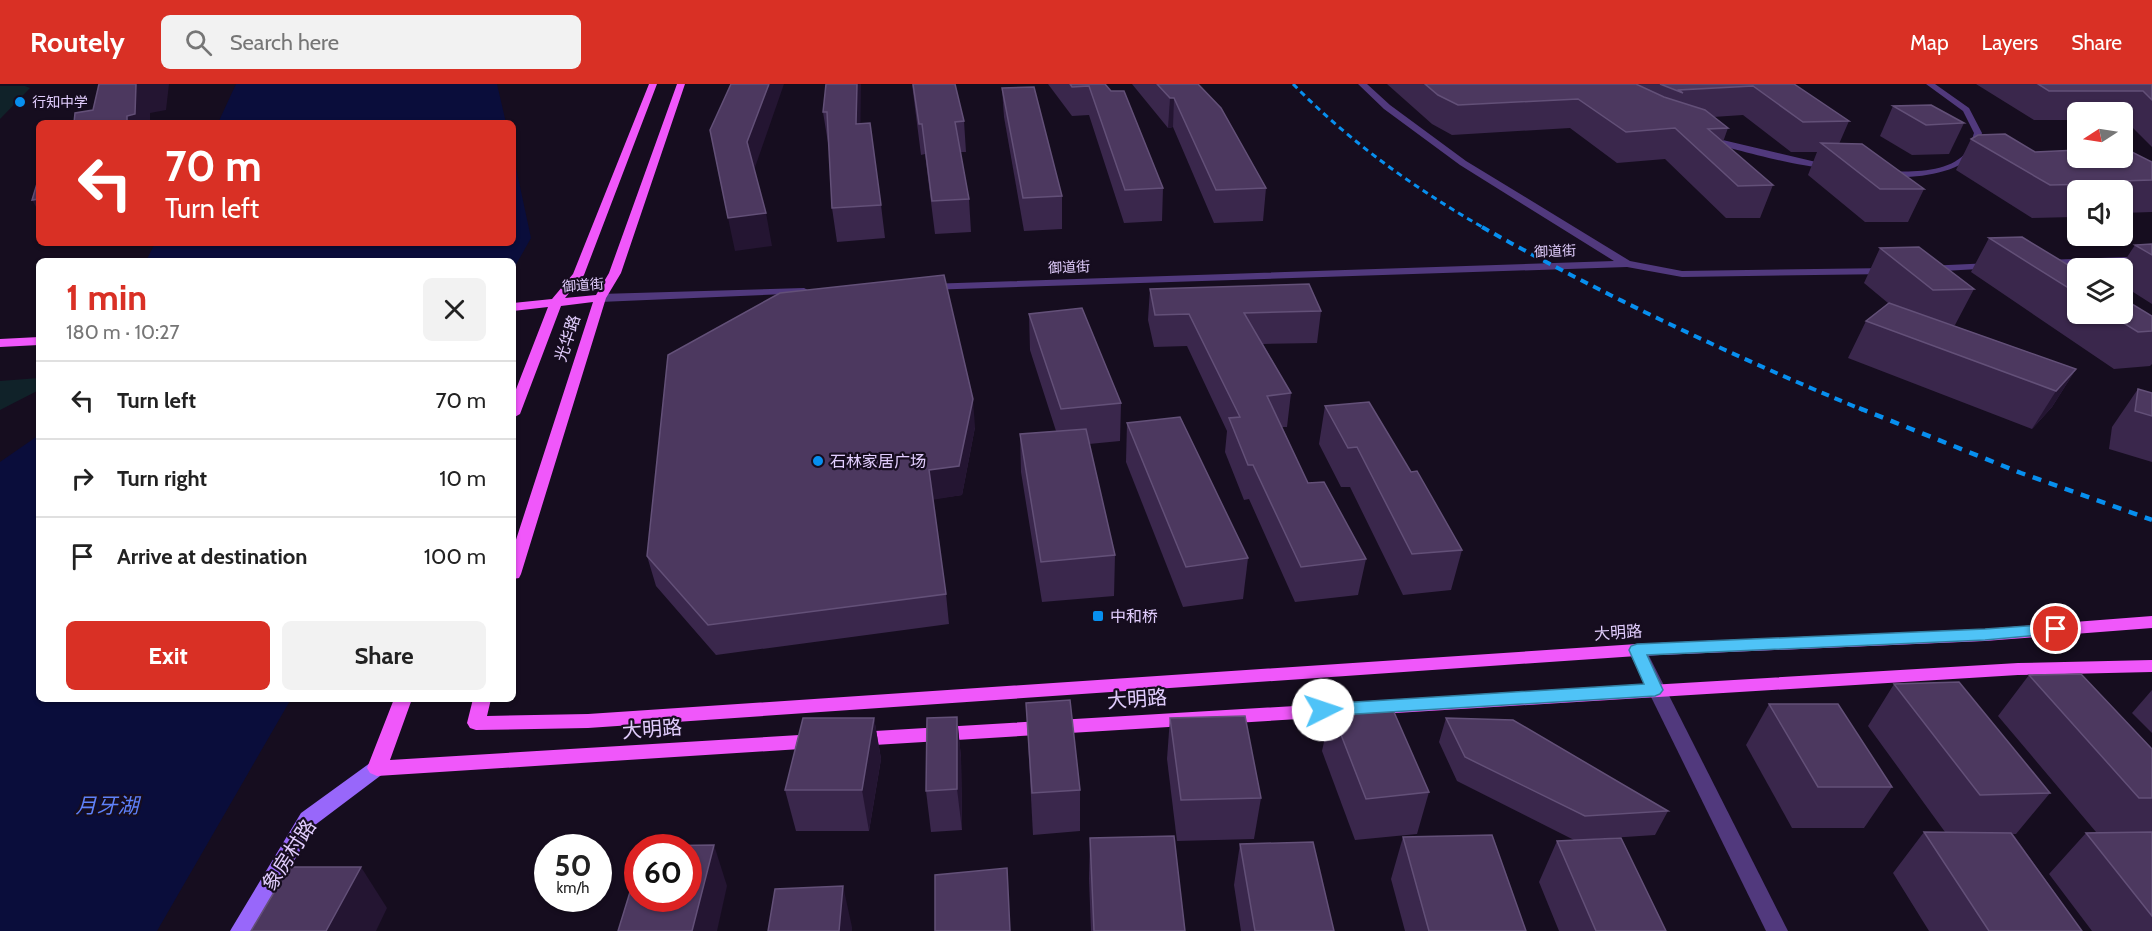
<!DOCTYPE html>
<html lang="en">
<head>
<meta charset="utf-8">
<style>
	:root { --surface:#fff; --page:#f2f2f2; --text:#222; --muted:#767676; --line:#e0e0e0; --accent:#d93025 }
	body { margin:0; font-family:Cabin,"Noto Sans SC",sans-serif; background:var(--page); color:var(--text); height:100vh; display:flex; flex-direction:column; font-size:22px; white-space:nowrap }
	* { box-sizing:border-box; margin:0 }
	p { font-size:20px; color:var(--muted) }
	.icon { flex:none; width:33px; height:33px; fill:none; stroke:currentColor; stroke-width:2; stroke-linecap:round; stroke-linejoin:round }
	.map { position:relative; flex:1; overflow:hidden }
	.sheet { position:absolute; left:36px; top:174px; width:480px; height:444px; display:flex; flex-direction:column; background:var(--surface); border-radius:9px; box-shadow:0 2px 4px #0004 }
	.sheet>* { flex:none }
	.guide { position:absolute; left:36px; top:36px; width:480px; height:126px; border-radius:9px; box-shadow:0 2px 4px #0004; background:#d93025; color:#fff; overflow:hidden }
	.needle { width:39px; rotate:258deg }
	.buttons { position:absolute; left:2067px; top:18px; display:grid; gap:12px }
	.buttons a { display:grid; place-items:center; width:66px; height:66px; border-radius:9px; background:var(--surface); box-shadow:0 2px 4px #0004; font-size:30px }
	.speed { position:absolute; left:534px; top:750px; display:flex; gap:12px; font-size:30px; font-weight:700; text-align:center }
	.speed>* { display:grid; place-content:center; width:78px; height:78px; border-radius:50%; background:var(--surface); box-shadow:0 2px 4px #0004; line-height:1 }
	.speed small { font-size:15px; font-weight:400 }
	.speed .limit { border:9px solid #d22; background:#fff; color:#111 }
	.pin { position:absolute; display:grid; place-items:center; width:51px; height:51px; color:#fff; margin:-26px; border:3px solid #fff; border-radius:50%; box-shadow:0 2px 6px #0007 }
	.me { position:absolute; width:66px; margin:-33px; rotate:86deg; stroke-linejoin:round; filter:drop-shadow(0 0 4px #0008) }
	.turn { display:flex; align-items:center; gap:21px; height:126px; padding:0 30px; font-size:27px }
	.turn .icon { width:78px; height:78px; stroke-width:2.5 }
	.turn b { display:block; font-size:42px; line-height:51px }
	.round { display:grid; place-items:center; flex:none; width:63px; height:63px; border-radius:9px; background:var(--page) }
	.overview { display:flex; align-items:center; justify-content:space-between; height:102px; padding:0 30px }
	h1 { font-size:36px; font-weight:700; line-height:45px; color:var(--accent) }
	.button { display:flex; gap:12px; margin-top:auto; padding:12px 30px }
	.button a { flex:1; height:69px; border-radius:9px; background:var(--accent); color:#fff; font-size:24px; font-weight:700; line-height:69px; text-align:center }
	.button a+a { background:var(--page); color:var(--text) }
	ul { padding:0; list-style:none }
	li { display:flex; align-items:center; gap:18px; height:78px; padding:0 30px; border-top:2px solid var(--line) }
	li div { flex:1 }
	li b { display:block; font-size:22px }
	li em { font-style:normal }
	header { display:flex; align-items:center; gap:36px; box-sizing:border-box; height:84px; padding:0 30px; background:var(--accent); color:#fff }
	header strong { font-size:28px }
	nav { display:flex; gap:33px; margin-inline-start:auto; font-size:21px }
	.search { width:420px; height:54px; background:var(--page); display:flex; align-items:center; gap:15px; box-sizing:border-box; padding:0 21px; border-radius:9px; color:var(--muted); font-size:22px }
	.map>svg:first-child { display:block }
	.green { fill:#102229 }
	.water { fill:#0a0d3b }
	.lines { fill:none; stroke-linecap:round; stroke-linejoin:round }
	.lane { fill:#51397d; fill-rule:evenodd }
	.street { fill:#51397d; fill-rule:evenodd }
	.secondary { fill:#9867fa; fill-rule:evenodd }
	.primary { fill:#f057fa; fill-rule:evenodd }
	.rail-far2 { stroke:#078fef; stroke-width:3; stroke-dasharray:6 4.5; stroke-linecap:butt }
	.rail-far1 { stroke:#078fef; stroke-width:4; stroke-dasharray:8 6; stroke-linecap:butt }
	.rail { stroke:#078fef; stroke-width:4.5; stroke-dasharray:9 8; stroke-linecap:butt }
	.wall { fill:#3a274c }
	.shaded-wall { fill:#241532 }
	.building { fill:#4c385f; stroke:#635078; stroke-width:1.5 }
	.route { fill:#4fc3f7; stroke:#337fa1; stroke-width:1.5 }
	.poi-dot { fill:#078fef; stroke:#160d1f; stroke-width:2 }
	.labels { text-anchor:middle; stroke-width:4.5; stroke-linejoin:round; paint-order:stroke }
	.far-poi-label { font-size:14px; fill:#e1cdfd; stroke:#160d1f; text-anchor:start }
	.far-street-label { font-size:14px; fill:#e1cdfd; stroke:#160d1f }
	.street-label { font-size:16px; fill:#e1cdfd; stroke:#160d1f }
	.poi-label { font-size:16px; fill:#e1cdfd; stroke:#160d1f; text-anchor:start }
	.near-street-label { font-size:20px; fill:#e1cdfd; stroke:#160d1f }
	.near-water-label { font-size:21px; font-style:italic; fill:#5e81fa; stroke:#160d1f }
</style>
</head>
<body>
<header>
<strong>Routely</strong>
<div class="search"><svg class="icon" aria-label="search" viewBox="0 0 24 24"><circle cx="10" cy="10" r="6"/><path d="M15 15l6 6"/></svg>Search here</div>
<nav><a>Map</a><a>Layers</a><a>Share</a></nav>
</header>
<div class="map">
<svg width="2152" height="847" viewBox="0 0 2152 847">
	<rect width="100%" height="100%" fill="#160d1f"/>
	<g class="green">
		<polygon points="0,2 25,2 30,4 0,35"/>
		<polygon points="39,294 39,306 0,326 0,297"/>
	</g>
	<g class="water">
		<polygon points="236,0 497,0 506,39 218,39"/>
		<polygon points="513,70 531,154 513,186 513,177 146,177 155,159 513,159"/>
		<polygon points="39,351 39,615 291,615 157,847 0,847 0,378"/>
	</g>
	<g class="lines">
		<g class="lane">
			<path d="M1926,0h9l34,24 13,25c-2,6 -3,13 -6,18 -14,23 -67,29 -92,25l-1,-2 4,-3c25,1 64,2 80,-20 4,-5 5,-12 7,-18l-11,-22z"/>
			<path d="M1710,53l123,29c-12,8 -106,-19 -126,-24l-1,-2z"/>
		</g>
		<g class="street">
			<polygon points="1358,0 1367,0 1390,21 1466,77 1630,177 1682,187 1890,184 1896,187 1890,190 1682,193 1627,183 927,206 921,203 927,200 1614,177 1460,81 1384,25"/>
			<polygon points="2152,172 2152,178 2046,182 2040,179 2046,176"/>
			<polygon points="1992,179 1998,182 1996,184 1926,188 1920,185 1926,182"/>
			<polygon points="804,204 810,207 808,209 600,218 594,214 600,210"/>
			<polygon points="1637,560 1643,562 1646,566 1788,847 1766,847 1628,566 1631,562"/>
		</g>
		<polygon class="secondary" points="377,676 384,679 387,684 384,689 315,741 253,847 230,847 301,729 370,679"/>
		<g class="primary">
			<polygon points="649,0 657,0 584,191 565,214 596,211 609,189 677,0 685,0 621,189 606,214 521,490 519,494 513,495 513,465 593,218 561,222 520,330 513,334 513,313 548,223 513,227 513,219 552,215 573,190"/>
			<polygon points="39,253 39,261 0,263 0,255"/>
			<polygon points="2152,532 2152,544 1985,557 1637,572 588,644 476,646 470,644 467,639 473,615 491,615 487,632 588,630 1637,560 1985,545"/>
			<polygon points="2152,576 2152,588 2018,591 858,662 851,660 849,655 851,650 858,648 2018,579"/>
			<polygon points="394,615 412,615 390,676 816,650 823,652 825,657 823,662 816,664 377,692 370,689 367,684"/>
		</g>
		<path class="rail-far2" d="M1293,0c57,58 121,104 191,144"/>
		<path class="rail-far1" d="M1482,143c123,69 251,129 381,183"/>
		<polyline class="rail" points="1859,324 2021,389 2152,436"/>
	</g>
	<g class="wall">
		<polygon points="826,0 860,40 881,121 885,154 837,158 832,124 829,59 828,59 823,28"/>
		<polygon points="912,0 955,0 964,37 966,68 960,68 969,115 971,148 935,150 925,70 921,71"/>
		<polygon points="1048,0 1105,0 1163,104 1162,137 1124,139 1089,31 1072,32"/>
		<polygon points="1132,0 1198,0 1266,104 1263,137 1214,139 1173,43 1168,44"/>
		<polygon points="1387,0 1794,0 1849,37 1839,60 1924,105 1908,138 1865,138 1808,91 1817,68 1791,68 1743,31 1713,33 1728,44 1723,58 1773,101 1760,134 1726,134 1665,75 1617,79 1570,44 1452,51 1432,40"/>
		<polygon points="1976,0 2152,0 2152,63 2126,37 2122,37 2122,28 2078,28 2078,36 2034,36"/>
		<polygon points="1002,4 1062,112 1062,145 1024,147 1004,33"/>
		<polygon points="1893,22 1964,39 1949,70 1912,71 1880,52"/>
		<polygon points="1971,55 2035,68 2152,78 2152,128 2122,129 2122,106 2078,106 2078,130 2075,131 2074,133 2032,134 1956,86"/>
		<polygon points="1989,154 2078,187 2078,230 2122,230 2152,232 2152,280 2150,282 2114,285 1971,188"/>
		<polygon points="2152,160 2152,220 2122,201 2122,184 2120,184 2135,161"/>
		<polygon points="1880,164 1974,205 1955,241 1952,241 2076,285 2052,323 2032,345 1848,274 1866,237 1888,219 1864,199"/>
		<polygon points="1150,205 1321,227 1317,259 1263,260 1291,309 1287,343 1282,343 1308,399 1366,475 1358,511 1295,518 1249,415 1244,416 1225,368 1227,347 1187,262 1154,263 1148,236"/>
		<polygon points="1029,230 1121,319 1120,357 1089,360 1115,471 1114,512 1042,518 1021,388 1020,350 1056,347 1030,266"/>
		<polygon points="2138,305 2152,309 2152,378 2109,365 2112,343"/>
		<polygon points="1325,322 1411,388 1462,466 1451,506 1403,511 1350,403 1341,403 1319,360"/>
		<polygon points="1127,339 1248,474 1243,515 1183,523 1126,378"/>
		<polygon points="975,343 962,411 933,415 946,510 949,540 716,571 656,502 647,472"/>
		<polygon points="2029,591 2152,665 2152,847 2092,847 2049,790 2086,749 2096,748 1998,632"/>
		<polygon points="1894,600 2050,709 2016,750 2013,750 2082,847 1929,847 1893,789 1924,748 1945,748 1868,642"/>
		<polygon points="2152,606 2152,649 2132,629"/>
		<polygon points="1026,619 1080,706 1080,747 1033,751"/>
		<polygon points="1769,620 1892,703 1864,744 1792,744 1746,661"/>
		<polygon points="1331,625 1429,708 1417,750 1355,756 1322,667"/>
		<polygon points="957,633 961,674 962,746 931,748 926,707"/>
		<polygon points="874,634 881,675 869,747 796,747 785,706"/>
		<polygon points="1170,634 1261,714 1254,755 1177,757 1167,675"/>
		<polygon points="1446,634 1668,727 1655,751 1580,756 1666,847 1559,847 1539,798 1557,757 1574,756 1457,697 1439,658"/>
		<polygon points="1403,753 1526,847 1405,847 1391,795"/>
		<polygon points="1090,754 1185,847 1091,847 1089,795"/>
		<polygon points="1240,760 1334,847 1241,847 1234,801"/>
	</g>
	<g class="shaded-wall">
		<polygon points="136,0 169,0 166,26 150,29 150,39 127,39 127,32"/>
		<polygon points="769,0 784,0 753,89 747,58"/>
		<polygon points="857,0 861,0 860,70 856,40"/>
		<polygon points="1170,14 1174,14 1173,43 1168,44"/>
		<polygon points="39,115 39,128 32,116"/>
		<polygon points="766,129 772,162 735,167 728,134"/>
		<polygon points="2076,285 2052,323 2032,345 2056,307"/>
		<polygon points="973,315 975,343 962,411 932,416 929,386"/>
		<polygon points="957,633 961,674 962,746 957,705"/>
		<polygon points="874,634 881,675 869,747 862,706"/>
		<polygon points="714,761 727,802 717,847 692,847"/>
		<polygon points="361,783 387,824 376,847 326,847"/>
		<polygon points="843,802 852,843 852,847 839,847"/>
	</g>
	<g class="building">
		<polygon points="99,0 136,0 135,30 127,32 127,39 74,39 75,29 93,26"/>
		<polygon points="731,0 769,0 747,58 766,129 728,134 710,46"/>
		<polygon points="826,0 857,0 856,40 870,39 881,121 832,124 827,28 823,28"/>
		<polygon points="913,0 955,0 964,37 955,38 969,115 932,117 922,40 919,40"/>
		<polygon points="1070,0 1105,0 1111,7 1124,7 1163,104 1125,106 1089,2 1072,3"/>
		<polygon points="1157,0 1198,0 1221,24 1266,104 1216,106 1174,14 1170,14"/>
		<polygon points="1425,0 1636,0 1664,13 1705,26 1728,44 1708,45 1773,101 1738,102 1675,44 1626,48 1578,15 1458,21 1438,11"/>
		<polygon points="1660,0 1794,0 1849,37 1803,38 1753,2 1679,6 1683,9"/>
		<polygon points="2038,0 2152,0 2152,16 2143,7 2049,7"/>
		<polygon points="1034,3 1062,112 1023,114 1002,4"/>
		<polygon points="1931,21 1964,39 1926,41 1893,22"/>
		<polygon points="2005,50 2035,68 2078,66 2078,74 2122,74 2122,65 2126,65 2152,78 2152,96 2089,98 2092,100 2050,101 1971,55 1978,51"/>
		<polygon points="1821,59 1862,60 1924,105 1880,105"/>
		<polygon points="39,93 39,115 32,116"/>
		<polygon points="2022,153 2078,187 2078,210 1989,154"/>
		<polygon points="2152,160 2152,171 2135,161"/>
		<polygon points="1919,163 1974,205 1933,206 1880,164"/>
		<polygon points="944,191 973,315 959,382 929,386 946,510 708,541 647,472 668,271 780,209"/>
		<polygon points="1309,200 1321,227 1244,229 1291,309 1267,312 1308,399 1324,398 1366,475 1301,483 1253,381 1248,381 1229,334 1240,333 1189,230 1155,231 1150,205"/>
		<polygon points="2122,214 2152,232 2152,247 2138,248 2109,230 2122,230"/>
		<polygon points="1889,219 2076,285 2056,307 1866,237"/>
		<polygon points="1082,224 1121,319 1061,325 1029,230"/>
		<polygon points="2138,305 2152,309 2152,332 2135,327"/>
		<polygon points="1369,318 1411,388 1417,387 1462,466 1412,470 1357,363 1348,364 1325,322"/>
		<polygon points="1180,333 1248,474 1186,483 1127,339"/>
		<polygon points="1086,345 1115,471 1041,478 1020,350"/>
		<polygon points="2081,590 2152,665 2152,714 2139,714 2029,591"/>
		<polygon points="1959,598 2050,709 1980,711 1894,600"/>
		<polygon points="1070,616 1080,706 1032,709 1026,619"/>
		<polygon points="1390,619 1429,708 1366,715 1331,625"/>
		<polygon points="1769,620 1838,620 1892,703 1818,703"/>
		<polygon points="1245,632 1261,714 1181,716 1170,634"/>
		<polygon points="957,633 957,705 926,707 927,634"/>
		<polygon points="803,634 874,634 862,706 785,706"/>
		<polygon points="1446,634 1513,636 1668,727 1585,732 1465,673"/>
		<polygon points="1924,748 2011,749 2082,847 1989,847"/>
		<polygon points="2152,748 2152,832 2086,749"/>
		<polygon points="1492,751 1526,847 1429,847 1403,753"/>
		<polygon points="1174,752 1185,847 1094,847 1090,754"/>
		<polygon points="1621,754 1666,847 1596,847 1557,757"/>
		<polygon points="1313,758 1334,847 1255,847 1240,760"/>
		<polygon points="714,761 692,847 618,847 638,782 638,814 688,814 688,764 643,764 644,762"/>
		<polygon points="289,783 361,783 326,847 251,847"/>
		<polygon points="1007,784 1010,847 935,847 935,791"/>
		<polygon points="843,802 839,847 768,847 775,805"/>
	</g>
	<polygon class="route" points="2056,540 2062,542 2064,545 2062,549 1985,556 1647,571 1663,606 1660,610 1655,612 1323,632 1317,630 1315,626 1317,621 1323,620 1644,600 1629,566 1631,562 1637,560 1985,545"/>
	<g class="poi-dot">
		<circle cx="20" cy="18" r="6"/>
		<circle cx="818" cy="377" r="6"/>
		<rect x="1092" y="526" width="12" height="12" rx="3"/>
	</g>
	<g class="labels">
		<g class="far-poi-label">
			<text x="32" y="23">行知中学</text>
		</g>
		<g class="far-street-label">
			<text transform="translate(1555 167) rotate(-2)" y="5">御道街</text>
			<text transform="translate(1069 183) rotate(-2)" y="5">御道街</text>
			<text transform="translate(583 201) rotate(-4)" y="5">御道街</text>
		</g>
		<g class="street-label">
			<text transform="translate(567 254) rotate(-72)" y="6">光华路</text>
			<text transform="translate(1618 548) rotate(-4)" y="6">大明路</text>
		</g>
		<g class="poi-label">
			<text x="830" y="383">石林家居广场</text>
			<text x="1110" y="538">中和桥</text>
		</g>
		<g class="near-street-label">
			<text transform="translate(1137 615) rotate(-4)" y="7">大明路</text>
			<text transform="translate(652 645) rotate(-4)" y="7">大明路</text>
			<text transform="translate(289 771) rotate(-57)" y="7">象房村路</text>
		</g>
		<g class="near-water-label">
			<text x="107" y="729">月牙湖</text>
		</g>
	</g>
</svg>
<div class="buttons">
<a><svg class="needle" viewBox="-14 -14 28 28"><path d="M0-13l5 13h-10z" fill="#e53935"/><path d="M0 13l5-13h-10z" fill="#767676"/></svg></a>
<a><svg class="icon" aria-label="sound" viewBox="0 0 24 24"><path d="M4 9h4l5-4v14l-5-4H4zM17 9q2 3 0 6"/></svg></a>
<a><svg class="icon" aria-label="layers" viewBox="0 0 24 24"><path d="M12 4l9 5-9 5-9-5zM3 14l9 5 9-5"/></svg></a>
</div>
<div class="speed"><div>50<small>km/h</small></div><div class="limit">60</div></div>
<div class="pin" style="left:2056px;top:545px;background:#d93025"><svg class="icon" aria-label="arrive" viewBox="0 0 24 24"><path d="M6 21V4h12l-3 4 3 4H6"/></svg></div>
<svg class="me" style="left:1323px;top:626px" viewBox="-20 -20 40 40"><circle r="19" fill="#fff"/><path d="M0-13L10 11 0 6-10 11z" fill="#4fc3f7"/></svg>
<div class="guide">
<div class="turn"><svg class="icon" aria-label="left" viewBox="0 0 24 24"><path d="M17 20v-9H6M10 6l-5 5 5 5"/></svg><div><b>70 m</b>Turn left</div></div>
</div>
<section class="sheet">
<div class="overview"><div><h1>1 min</h1><p>180 m · 10:27</p></div><a class="round"><svg class="icon" aria-label="close" viewBox="0 0 24 24"><path d="M6 6l12 12M18 6L6 18"/></svg></a></div>
<ul>
<li><svg class="icon" aria-label="left" viewBox="0 0 24 24"><path d="M17 20v-9H6M10 6l-5 5 5 5"/></svg><div><b>Turn left</b></div><em>70 m</em></li>
<li><svg class="icon" aria-label="right" viewBox="0 0 24 24"><path d="M7 20v-9h11M14 6l5 5-5 5"/></svg><div><b>Turn right</b></div><em>10 m</em></li>
<li><svg class="icon" aria-label="arrive" viewBox="0 0 24 24"><path d="M6 21V4h12l-3 4 3 4H6"/></svg><div><b>Arrive at destination</b></div><em>100 m</em></li>
</ul>
<div class="button"><a>Exit</a><a>Share</a></div>
</section>
</div>
</body>
</html>
